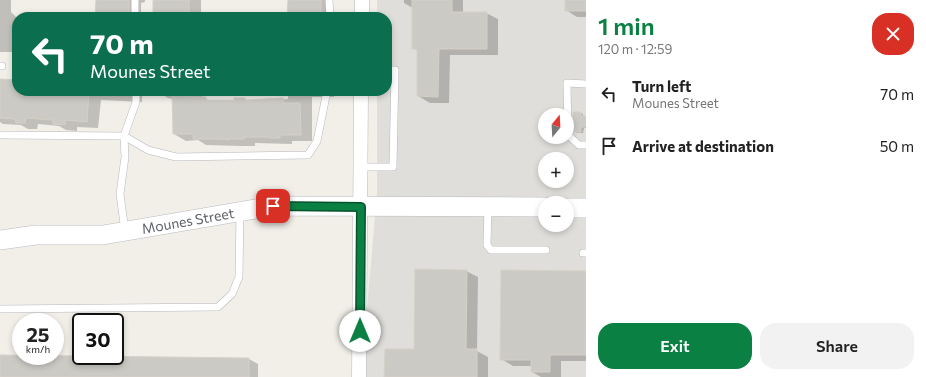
<!DOCTYPE html>
<html lang="en">
<head>
<meta charset="utf-8">
<style>
	:root { --surface:#fff; --page:#f2f2f2; --text:#222; --muted:#767676; --accent:#0b8043 }
	body { margin:0; font-family:Commissioner,sans-serif; background:var(--page); color:var(--text); height:100vh; display:flex; flex-direction:column; font-size:15px; white-space:nowrap }
	* { box-sizing:border-box; margin:0 }
	p { font-size:13px; color:var(--muted) }
	.icon { flex:none; width:22px; height:22px; fill:none; stroke:currentColor; stroke-width:2; stroke-linecap:round; stroke-linejoin:round }
	.map { position:relative; flex:1; overflow:hidden }
	.details { display:flex; flex-direction:column; background:var(--surface); width:340px }
	.details>* { flex:none }
	.hud { position:absolute; left:12px; top:12px; width:380px; height:84px; border-radius:16px; box-shadow:0 2px 6px #0003; background:#0b6e4f; color:#fff; overflow:hidden }
	.needle { width:26px; rotate:18deg }
	.controls { position:absolute; left:538px; top:108px; display:grid; gap:8px }
	.controls a { display:grid; place-items:center; width:36px; height:36px; border-radius:50%; background:var(--surface); box-shadow:0 2px 6px #0003; font-size:20px }
	.speed { position:absolute; left:12px; top:313px; display:flex; gap:8px; font-size:20px; font-weight:700; text-align:center }
	.speed>* { display:grid; place-content:center; width:52px; height:52px; border-radius:50%; background:var(--surface); box-shadow:0 2px 6px #0003; line-height:1 }
	.speed small { font-size:10px; font-weight:400 }
	.speed .limit { border:2px solid #111; border-radius:6px; background:#fff; color:#111 }
	.pin { position:absolute; display:grid; place-items:center; width:34px; height:34px; color:#fff; margin:-17px; border-radius:8px; box-shadow:0 2px 6px #0006 }
	.me { position:absolute; width:44px; margin:-22px; rotate:0deg; stroke-linejoin:round; filter:drop-shadow(0 0 3px #0008) }
	.turn { display:flex; align-items:center; gap:14px; height:84px; padding:0 12px; font-size:18px }
	.turn .icon { width:52px; height:52px; stroke-width:2.5 }
	.turn b { display:block; font-size:28px; line-height:34px }
	.round { display:grid; place-items:center; flex:none; width:42px; height:42px; border-radius:16px; background:var(--page) }
	.headline { display:flex; align-items:center; justify-content:space-between; height:68px; padding:0 12px }
	h1 { font-size:24px; font-weight:600; line-height:30px; color:var(--accent) }
	.cta { display:flex; gap:8px; margin-top:auto; padding:8px 12px }
	.cta a { flex:1; height:46px; border-radius:16px; background:var(--accent); color:#fff; font-size:16px; font-weight:600; line-height:46px; text-align:center }
	.cta a+a { background:var(--page); color:var(--text) }
	ul { padding:0; list-style:none }
	li { display:flex; align-items:center; gap:12px; height:52px; padding:0 12px }
	li div { flex:1 }
	li b { display:block; font-size:15px }
	li em { font-style:normal }
	main { display:flex; flex:1; min-height:0 }
	.map>svg:first-child { display:block }
	.industrial { fill:#e0deda; fill-rule:evenodd }
	.shadow { fill:#0003 }
	.building { fill:#cccac5; stroke:#d6d1c6 }
	.lines { fill:none; stroke-linecap:round; stroke-linejoin:round }
	.service-casing { stroke:#b5b8bc; stroke-width:8 }
	.minor-casing { stroke:#b5b8bc; stroke-width:15 }
	.secondary-casing { stroke:#b6babf; stroke-width:20 }
	.service { stroke:#fff; stroke-width:7 }
	.minor { stroke:#fff; stroke-width:14 }
	.secondary { stroke:#fff; stroke-width:19 }
	.route-casing { stroke:#07532c; stroke-width:10 }
	.route { stroke:#0b8043; stroke-width:7 }
	.labels { text-anchor:middle; stroke-width:4; stroke-linejoin:round; paint-order:stroke }
	.street-label { font-size:14px; fill:#5f6368; stroke:#fff }
</style>
</head>
<body>
<main>
<div class="map">
<svg width="586" height="377" viewBox="0 0 586 377">
	<rect width="100%" height="100%" fill="#f1efe8"/>
	<path class="industrial" d="M377,0h209v377h-225l16,-183v-103h10v-74h-10zM545,115h22v22h-22zM545,159h22v22h-22zM545,203h22v22h-22z"/>
	<g class="shadow">
		<polygon points="0,0 11,0 11,12 17,18 15,52 0,52"/>
		<polygon points="97,0 145,0 145,2 141,3 141,17 96,17"/>
		<rect x="154" y="0" width="47" height="17"/>
		<polygon points="289,0 327,0 332,17 281,17 281,14 288,14"/>
		<polygon points="404,0 463,0 463,13 486,13 498,19 498,55 450,55 449,103 430,103 418,96 418,51 413,48 413,8 404,3"/>
		<polygon points="566,0 586,0 586,17 577,17 566,10"/>
		<polygon points="0,80 17,81 17,91 142,91 142,102 101,100 98,128 77,127 77,131 66,130 59,126 38,124 37,129 28,129 21,125 3,124 0,122"/>
		<polygon points="156,91 203,91 202,98 205,98 210,101 235,101 245,99 248,101 288,99 288,91 334,91 334,97 312,97 312,141 292,141 292,144 255,143 255,146 240,146 206,145 198,140 186,141 174,134 173,99 168,98"/>
		<polygon points="580,113 583,114 583,117 586,117 586,128 584,128 583,133 577,133 574,131"/>
		<polygon points="466,271 478,277 477,351 488,357 488,377 385,377 415,350"/>
		<polygon points="586,271 586,361 561,361 561,377 541,377 532,372 532,366 513,366 501,359"/>
		<polygon points="0,356 249,359 258,364 258,377 0,377"/>
	</g>
	<g class="building">
		<polygon points="96,0 129,0 129,17 95,17"/>
		<rect x="153" y="0" width="36" height="17"/>
		<polygon points="288,0 321,0 321,17 287,17"/>
		<polygon points="412,0 452,0 452,12 487,12 487,49 439,49 438,97 417,96 417,49 412,49"/>
		<rect x="565" y="0" width="21" height="11"/>
		<polygon points="0,79 17,80 17,91 89,91 87,122 66,120 65,125 53,124 53,120 26,118 25,123 16,123 15,119 0,118"/>
		<polygon points="172,91 191,91 190,97 206,97 206,100 234,100 234,98 245,98 245,100 283,98 283,103 300,103 301,135 280,135 280,138 270,138 270,137 244,137 244,139 229,139 229,140 220,139 193,139 193,134 173,134"/>
		<polygon points="573,112 581,112 581,116 586,116 586,127 581,127 581,132 573,132"/>
		<polygon points="415,269 467,270 466,349 477,349 477,377 384,377 385,349 414,349"/>
		<polygon points="501,270 586,271 586,355 550,355 550,372 531,372 531,360 500,360"/>
		<polygon points="0,355 249,358 249,377 0,377"/>
	</g>
	<g class="lines">
		<g class="service-casing">
			<g id="service">
				<polyline points="135,0 135,17"/>
				<polyline points="329,0 330,17"/>
				<polyline points="0,66 2,66"/>
				<polyline points="586,84 567,83 568,135 579,145 586,145"/>
				<polyline points="136,91 136,102 124,136 148,150 176,157 308,155 317,141 327,91"/>
				<polyline points="0,135 124,136 125,157 120,194 125,231"/>
				<polyline points="361,167 393,167 395,70 387,70"/>
				<polyline points="488,207 487,245 491,250 546,250"/>
				<polyline points="583,253 586,253"/>
				<polyline points="0,309 218,307 232,294 239,277 240,212"/>
			</g>
		</g>
		<g class="minor-casing">
			<g id="minor">
				<polyline points="362,17 362,0"/>
				<polyline points="359,377 361,91"/>
			</g>
		</g>
		<g class="secondary-casing">
			<g id="secondary">
				<polyline points="567,208 586,208"/>
				<polyline points="0,240 36,235 103,235 273,206 545,207"/>
			</g>
		</g>
		<use href="#service" class="service"/>
		<use href="#minor" class="minor"/>
		<use href="#secondary" class="secondary"/>
	</g>
	<g class="lines">
		<g class="route-casing">
			<polyline id="route" points="273,206 361,207 360,331"/>
		</g>
		<use href="#route" class="route"/>
	</g>
	<g class="labels">
		<g class="street-label">
			<text transform="translate(188 221) rotate(-10)" y="5">Mounes Street</text>
		</g>
	</g>
</svg>
<div class="controls">
<a><svg class="needle" viewBox="-14 -14 28 28"><path d="M0-13l5 13h-10z" fill="#e53935"/><path d="M0 13l5-13h-10z" fill="#767676"/></svg></a>
<a>+</a>
<a>−</a>
</div>
<div class="speed"><div>25<small>km/h</small></div><div class="limit">30</div></div>
<div class="pin" style="left:273px;top:206px;background:#d93025"><svg class="icon" aria-label="arrive" viewBox="0 0 24 24"><path d="M6 21V4h12l-3 4 3 4H6"/></svg></div>
<svg class="me" style="left:360px;top:331px" viewBox="-20 -20 40 40"><circle r="19" fill="#fff"/><path d="M0-13L10 11 0 6-10 11z" fill="#0b8043"/></svg>
<div class="hud">
<div class="turn"><svg class="icon" aria-label="left" viewBox="0 0 24 24"><path d="M17 20v-9H6M10 6l-5 5 5 5"/></svg><div><b>70 m</b>Mounes Street</div></div>
</div>
</div>
<section class="details">
<div class="headline"><div><h1>1 min</h1><p>120 m · 12:59</p></div><a class="round" style="background:#d93025;color:#fff"><svg class="icon" aria-label="close" viewBox="0 0 24 24"><path d="M6 6l12 12M18 6L6 18"/></svg></a></div>
<ul>
<li><svg class="icon" aria-label="left" viewBox="0 0 24 24"><path d="M17 20v-9H6M10 6l-5 5 5 5"/></svg><div><b>Turn left</b><p>Mounes Street</p></div><em>70 m</em></li>
<li><svg class="icon" aria-label="arrive" viewBox="0 0 24 24"><path d="M6 21V4h12l-3 4 3 4H6"/></svg><div><b>Arrive at destination</b></div><em>50 m</em></li>
</ul>
<div class="cta"><a>Exit</a><a>Share</a></div>
</section>
</main>
</body>
</html>
